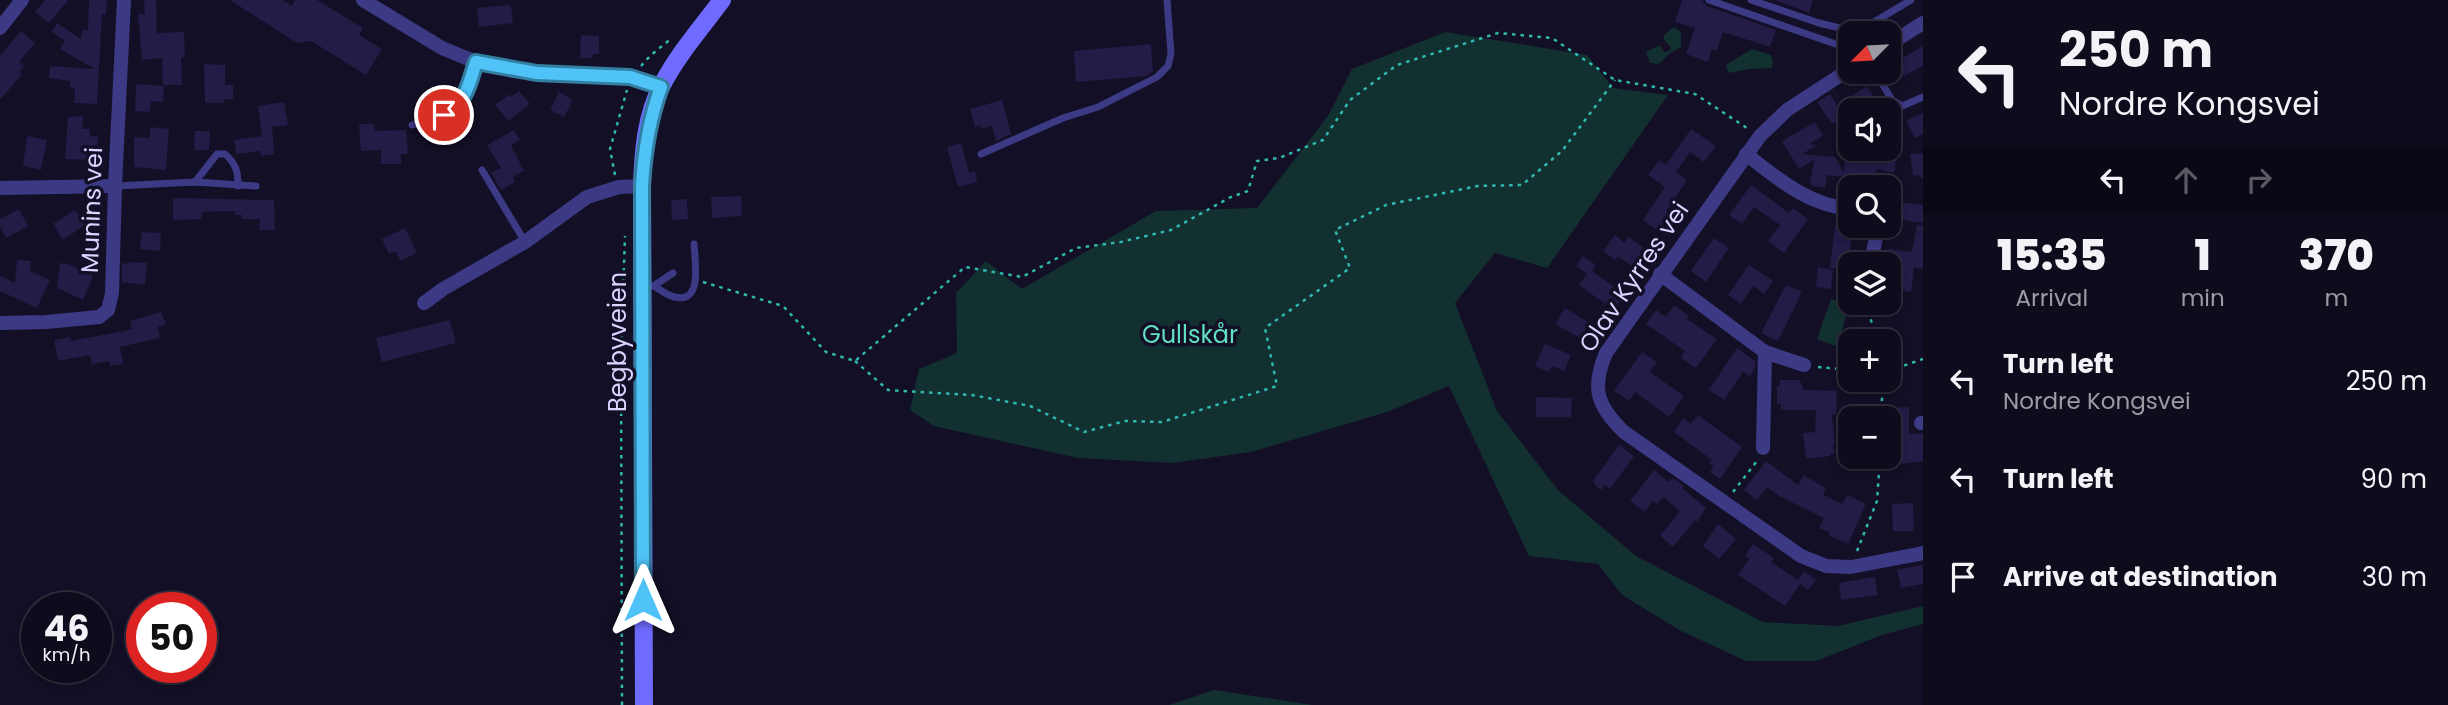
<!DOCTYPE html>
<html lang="en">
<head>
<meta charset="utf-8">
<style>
	:root { --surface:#0e0b1c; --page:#171425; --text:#f1f3f6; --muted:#9b9ba3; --line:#2e2b3b }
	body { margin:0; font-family:Poppins,sans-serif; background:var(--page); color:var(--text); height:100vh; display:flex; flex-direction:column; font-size:26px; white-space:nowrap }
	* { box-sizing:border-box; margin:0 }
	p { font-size:23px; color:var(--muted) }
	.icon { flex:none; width:38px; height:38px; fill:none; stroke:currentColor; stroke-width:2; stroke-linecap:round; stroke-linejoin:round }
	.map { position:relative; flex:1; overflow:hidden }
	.sheet { display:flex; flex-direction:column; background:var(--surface); width:525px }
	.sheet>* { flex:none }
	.guide { background:#0e0b1c; color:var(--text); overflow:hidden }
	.needle { width:46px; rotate:246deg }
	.controls { position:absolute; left:1838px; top:21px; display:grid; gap:14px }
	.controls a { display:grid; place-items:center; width:63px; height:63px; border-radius:14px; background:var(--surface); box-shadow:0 4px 10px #0003,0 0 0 2px var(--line); font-size:35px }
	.speed { position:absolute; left:21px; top:592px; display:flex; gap:14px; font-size:35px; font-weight:700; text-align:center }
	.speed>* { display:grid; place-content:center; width:91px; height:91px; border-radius:50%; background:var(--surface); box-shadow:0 4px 10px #0003,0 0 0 2px var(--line); line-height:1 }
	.speed small { font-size:18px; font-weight:400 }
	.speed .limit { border:10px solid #d22; background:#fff; color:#111 }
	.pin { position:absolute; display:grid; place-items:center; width:60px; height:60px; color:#fff; margin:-30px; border:4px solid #fff; border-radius:50%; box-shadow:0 2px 7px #0007 }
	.me { position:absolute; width:77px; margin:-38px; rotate:0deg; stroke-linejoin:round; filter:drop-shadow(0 0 5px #0008) }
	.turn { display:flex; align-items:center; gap:24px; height:147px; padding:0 21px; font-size:32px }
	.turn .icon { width:91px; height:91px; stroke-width:2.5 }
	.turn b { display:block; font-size:49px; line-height:60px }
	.lanes { display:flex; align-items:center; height:66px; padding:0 21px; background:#0003; justify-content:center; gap:35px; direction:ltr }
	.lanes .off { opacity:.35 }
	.eta { display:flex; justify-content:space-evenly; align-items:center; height:119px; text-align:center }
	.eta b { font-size:42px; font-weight:800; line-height:49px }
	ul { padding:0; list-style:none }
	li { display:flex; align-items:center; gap:21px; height:98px; padding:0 21px }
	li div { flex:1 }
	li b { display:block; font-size:26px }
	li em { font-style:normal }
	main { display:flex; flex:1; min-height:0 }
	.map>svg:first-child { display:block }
	.green { fill:#12302f }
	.building { fill:#241b47 }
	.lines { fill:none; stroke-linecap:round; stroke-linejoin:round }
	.path { stroke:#2fb8b0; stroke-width:2.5; stroke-dasharray:3.5 5; stroke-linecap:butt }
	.lane { stroke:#3d3a85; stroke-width:7 }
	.street { stroke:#3d3a85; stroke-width:14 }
	.secondary { stroke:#6f6bff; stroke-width:18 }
	.route-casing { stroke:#337fa1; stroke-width:18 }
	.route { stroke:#4fc3f7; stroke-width:12 }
	.labels { text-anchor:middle; stroke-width:7; stroke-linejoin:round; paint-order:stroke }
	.street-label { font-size:24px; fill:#d9d4ff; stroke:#130f26 }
	.park-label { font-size:24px; fill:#5fe0c0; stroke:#130f26 }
</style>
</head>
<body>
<main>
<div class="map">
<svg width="1923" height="705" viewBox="0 0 1923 705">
	<rect width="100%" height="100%" fill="#130f26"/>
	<g class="green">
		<polygon points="1674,27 1681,32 1681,47 1670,53 1659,64 1650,63 1646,52 1660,45 1664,52 1669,51 1671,47 1664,40 1664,35"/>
		<polygon points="1445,32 1587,55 1613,88 1668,95 1547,268 1495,253 1455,303 1497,411 1558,490 1636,556 1763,622 1838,626 1923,606 1923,624 1882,635 1816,661 1746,661 1681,631 1622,595 1598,564 1529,556 1449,386 1387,412 1251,452 1172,463 1078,458 934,426 910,410 919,369 957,353 956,293 986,261 1022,289 1156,211 1257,208 1328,116 1352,69"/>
		<polygon points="1752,49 1771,55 1773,63 1771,68 1749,69 1729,73 1726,67 1727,64"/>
		<path d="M1831,299l19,6c-6,14 -7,28 -15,41l-18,-7z"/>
		<polygon points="1214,690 1313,705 1169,705"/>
	</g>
	<g class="building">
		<polygon points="45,0 68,0 49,23 35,12"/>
		<polygon points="89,0 107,0 106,15 102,14 97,104 74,103 75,88 70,87 70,81 49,78 50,66 95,69 60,49 65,41 52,32 57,23 81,39 82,30 88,30"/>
		<polygon points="144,0 156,0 157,33 184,32 185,57 181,57 182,85 163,85 162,58 142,60 138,14 145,14"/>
		<polygon points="230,0 283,0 292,6 295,0 317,0 363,28 359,35 382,49 366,75 311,41 297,43"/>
		<polygon points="1682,0 1702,0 1707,6 1776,30 1770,47 1723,32 1717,50 1712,49 1708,62 1686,54 1695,28 1675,22"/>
		<polygon points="1775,0 1813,0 1809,13"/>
		<polygon points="507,5 511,6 513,23 479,27 477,8"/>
		<polygon points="21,31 35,43 19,62 24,66 19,72 22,74 0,100 0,56"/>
		<polygon points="581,35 599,36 599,54 593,54 592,58 580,58"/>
		<polygon points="1151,44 1153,72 1146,76 1076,82 1074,51"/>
		<polygon points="1923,46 1923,66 1896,80 1889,68 1897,64 1896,62"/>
		<polygon points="204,64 225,65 225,85 233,85 233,99 224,99 224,103 205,103"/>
		<polygon points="136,84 164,86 163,102 151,101 150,112 135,111"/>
		<polygon points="1867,86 1876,101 1870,106 1873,110 1850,110 1850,118 1842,123 1839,119 1832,124 1817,102 1830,94 1837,105"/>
		<polygon points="519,91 530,104 508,121 495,105 510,94 511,97"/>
		<polygon points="559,92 573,100 564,117 550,110"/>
		<polygon points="1002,100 1011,134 996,141 992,126 981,129 980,125 975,127 970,109"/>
		<polygon points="284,102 288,125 272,127 274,154 261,156 260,151 236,154 234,140 262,136 258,106"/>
		<polygon points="1923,113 1923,134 1915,138 1906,121"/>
		<polygon points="83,116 82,129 90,129 90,136 98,137 96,160 65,159 68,117"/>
		<polygon points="1815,122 1823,136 1809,144 1817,145 1802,154 1835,157 1844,172 1846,148 1879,151 1870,158 1897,155 1894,173 1877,169 1875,180 1827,175 1825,188 1810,185 1814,160 1799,169 1782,141"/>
		<polygon points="359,124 374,124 374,131 406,130 408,154 401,154 401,164 381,164 381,150 361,151"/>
		<polygon points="150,127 169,129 166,170 134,167 134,137 150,138"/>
		<polygon points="1691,129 1716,146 1704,162 1690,152 1676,172 1687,180 1666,211 1677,219 1665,236 1643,220 1665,187 1648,175 1659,160 1666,165"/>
		<polygon points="514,130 520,140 511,145 524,171 513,177 515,182 501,190 491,173 501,168 487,145"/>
		<polygon points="195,131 210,131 209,150 194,150"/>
		<polygon points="27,136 47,140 41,170 23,166"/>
		<polygon points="961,143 969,173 975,171 977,182 958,187 947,147"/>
		<polygon points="1923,153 1923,179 1919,175 1913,176 1910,154"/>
		<polygon points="1751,185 1789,213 1793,208 1808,219 1784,253 1768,241 1780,225 1754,207 1742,224 1729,215"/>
		<polygon points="741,196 742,216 712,218 711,197"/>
		<polygon points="173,198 274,200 275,230 259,230 260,219 242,219 242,215 235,215 235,211 202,212 202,219 173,220"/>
		<polygon points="687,199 688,219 672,220 671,200"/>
		<polygon points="1900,202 1923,205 1923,223 1898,219"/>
		<polygon points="19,209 28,226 6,238 0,226 0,219"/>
		<polygon points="75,210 85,225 63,240 53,224"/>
		<polygon points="1835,225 1853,227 1847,270 1830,268"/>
		<polygon points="1917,225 1923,225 1923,269 1914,267 1911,292 1888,289 1889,249 1912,252"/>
		<polygon points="405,228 417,253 400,261 396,251 389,254 382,239"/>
		<polygon points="142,232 161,233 160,251 140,249"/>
		<polygon points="1615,235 1624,243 1629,237 1654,256 1643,271 1636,265 1634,268 1618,256 1615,260 1603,251"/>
		<polygon points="1714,238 1729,248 1706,282 1691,271"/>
		<polygon points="1583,256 1596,265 1592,271 1624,294 1614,310 1579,285 1587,274 1576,266"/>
		<polygon points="17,260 31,261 30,271 50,280 37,308 0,291 0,276 15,283"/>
		<polygon points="129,262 147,263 145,285 122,282 122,263 129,264"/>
		<polygon points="60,263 68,264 93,276 83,300 57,288"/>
		<polygon points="1749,265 1773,281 1764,294 1753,286 1741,304 1728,295"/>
		<polygon points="1818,267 1833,270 1831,289 1816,287"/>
		<polygon points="1786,285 1802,292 1778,341 1761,333"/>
		<polygon points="1674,305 1689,316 1687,319 1717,339 1696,368 1681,358 1685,351 1646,324 1656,310 1666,317"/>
		<polygon points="1565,308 1593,325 1584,340 1555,324"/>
		<polygon points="161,312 166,324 158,327 160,338 120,347 123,364 110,366 109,361 92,364 90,355 58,361 54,340 70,337 71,341 124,331 132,329 130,321"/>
		<polygon points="450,320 456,343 382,362 376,338"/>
		<polygon points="1545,344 1571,355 1564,371 1552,366 1549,372 1535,366"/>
		<polygon points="1737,348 1755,361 1755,368 1750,376 1743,372 1724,400 1709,390"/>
		<polygon points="1642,352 1657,362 1650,372 1684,396 1669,417 1635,392 1629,401 1614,391"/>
		<polygon points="1780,380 1800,380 1803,390 1837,391 1836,415 1832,415 1835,444 1833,445 1834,454 1830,454 1830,456 1806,459 1803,433 1815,432 1816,410 1781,410 1781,404 1777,404 1777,386 1780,386"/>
		<polygon points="1536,397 1572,398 1571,417 1536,417"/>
		<polygon points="1909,407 1909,434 1923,433 1923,461 1893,465 1891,441 1894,441 1893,408"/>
		<polygon points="1698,415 1742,447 1720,479 1710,472 1714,466 1709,463 1712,460 1674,432 1683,418 1691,424"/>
		<polygon points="1619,445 1634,456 1610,489 1604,485 1601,490 1595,485 1593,481"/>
		<polygon points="1766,461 1798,485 1803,475 1826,488 1823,495 1842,504 1847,495 1866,504 1848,544 1828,535 1830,533 1819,528 1824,518 1779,496 1767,487 1757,500 1744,490"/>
		<polygon points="1654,470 1669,482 1673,478 1684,486 1682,488 1706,508 1697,522 1695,520 1673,547 1660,536 1680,511 1663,497 1657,504 1653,501 1645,512 1630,501"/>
		<polygon points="1913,503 1914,531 1893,531 1892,504"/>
		<polygon points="1718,524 1736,539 1719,559 1703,546"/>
		<polygon points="1753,544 1774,558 1771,562 1798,580 1804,571 1816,580 1808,590 1800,584 1785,606 1738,575 1749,559 1745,556"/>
		<polygon points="1923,565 1923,584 1901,588 1897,570"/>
		<polygon points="1875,577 1878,595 1841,600 1839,583"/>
	</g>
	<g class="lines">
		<g class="path">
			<polyline points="641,66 651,55 672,38"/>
			<polyline points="615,175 610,149 627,90"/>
			<polyline points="703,282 783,306 826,352 855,361 965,267 1022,277 1076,248 1121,242 1171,230 1231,197 1248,191 1257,161 1279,158 1323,140 1350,100 1397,65 1498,33 1552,38 1615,80 1695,94 1750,130"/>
			<polyline points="1866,303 1877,341"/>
			<polyline points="855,361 888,390 972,395 1030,406 1084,432 1125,421 1162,422 1277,386 1265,328 1350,268 1335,230 1386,205 1478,186 1522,185 1562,151 1615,80"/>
			<polyline points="1818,367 1850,370"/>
			<polyline points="1888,371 1923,359"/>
			<polyline points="1880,418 1884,380"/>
			<polyline points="1733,492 1757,461"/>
			<polyline points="1857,551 1877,501 1880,457"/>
			<polyline points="622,705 621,349 625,236"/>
		</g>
		<g class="lane">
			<polyline points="1709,0 1850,49"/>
			<polyline points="1751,0 1819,23 1852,31 1864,28 1911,0"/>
			<polyline points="1875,72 1892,100 1902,106 1923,97"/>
			<path d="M412,125c47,-15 50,-16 64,-63"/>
			<polyline points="981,154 1063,118 1098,107 1157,77 1168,66 1171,54 1167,0"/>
			<polyline points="482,170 525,242"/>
			<path d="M195,182l22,-28h8c11,10 13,17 13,32"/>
			<polyline points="115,186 195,182 256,186"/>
			<path d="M643,284c14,1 15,6 26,11 35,15 26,-33 25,-51"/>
			<polyline points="655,285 673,273"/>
		</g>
		<g class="street">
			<polyline points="363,0 442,48 476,62 537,73 630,77 661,87"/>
			<polyline points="0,28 22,0"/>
			<polyline points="1888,45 1923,23"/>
			<path d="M1850,69l-63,41 -27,26 -154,217c-15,35 -9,53 18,79l177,124 25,10 25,1 72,-14"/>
			<path d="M1746,154c32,25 62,51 104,55"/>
			<polyline points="0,188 115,186"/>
			<polyline points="1871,264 1878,226"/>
			<polyline points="1660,274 1765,352 1804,365"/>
			<polyline points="424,303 443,289 525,242 587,197 619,187 642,186"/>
			<polyline points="0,323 46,322 99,317 108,310 112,293 115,186 124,0"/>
			<polyline points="1921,423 1923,423"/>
			<polyline points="1763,448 1765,352"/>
		</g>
		<path class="secondary" d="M644,705l-2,-519c1,-34 4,-71 20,-101 16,-31 40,-58 60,-85"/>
	</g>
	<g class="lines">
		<g class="route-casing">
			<path id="route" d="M444,115c22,-12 25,-31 32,-53l61,11 93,4 31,10c-12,33 -17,64 -19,99l1,414"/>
		</g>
		<use href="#route" class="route"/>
	</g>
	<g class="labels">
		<g class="street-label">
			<text transform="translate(92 210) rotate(-88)" y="8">Munins vei</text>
			<text transform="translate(1634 277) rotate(-56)" y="8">Olav Kyrres vei</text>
			<text transform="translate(618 342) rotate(-90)" y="8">Begbyveien</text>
		</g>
		<g class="park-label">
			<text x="1190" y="343">Gullskår</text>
		</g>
	</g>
</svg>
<div class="controls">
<a><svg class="needle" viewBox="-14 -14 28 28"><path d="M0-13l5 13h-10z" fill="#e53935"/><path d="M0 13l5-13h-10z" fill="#9b9ba3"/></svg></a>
<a><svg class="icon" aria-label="sound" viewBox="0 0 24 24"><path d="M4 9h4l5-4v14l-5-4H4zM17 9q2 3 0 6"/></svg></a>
<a><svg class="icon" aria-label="search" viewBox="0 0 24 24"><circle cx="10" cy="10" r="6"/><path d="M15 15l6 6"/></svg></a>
<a><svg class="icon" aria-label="layers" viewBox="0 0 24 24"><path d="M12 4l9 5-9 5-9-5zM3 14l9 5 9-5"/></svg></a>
<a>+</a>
<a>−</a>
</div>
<div class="speed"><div>46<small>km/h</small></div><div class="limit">50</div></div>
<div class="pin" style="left:444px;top:115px;background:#d93025"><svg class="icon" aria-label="arrive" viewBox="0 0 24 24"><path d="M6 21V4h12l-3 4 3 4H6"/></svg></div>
<svg class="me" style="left:643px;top:600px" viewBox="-20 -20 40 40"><path d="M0-17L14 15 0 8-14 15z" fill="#4fc3f7" stroke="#fff" stroke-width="4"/></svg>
</div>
<section class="sheet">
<div class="guide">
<div class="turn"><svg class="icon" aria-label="left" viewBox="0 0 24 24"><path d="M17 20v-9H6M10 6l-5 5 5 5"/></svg><div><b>250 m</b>Nordre Kongsvei</div></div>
<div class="lanes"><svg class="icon" aria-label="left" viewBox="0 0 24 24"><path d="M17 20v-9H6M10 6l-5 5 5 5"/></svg><svg class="icon off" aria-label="ahead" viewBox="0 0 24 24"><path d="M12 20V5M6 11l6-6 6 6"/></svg><svg class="icon off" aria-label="right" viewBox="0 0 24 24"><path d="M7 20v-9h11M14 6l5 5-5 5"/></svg></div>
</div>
<div class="eta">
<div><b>15:35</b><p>Arrival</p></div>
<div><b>1</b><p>min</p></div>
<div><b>370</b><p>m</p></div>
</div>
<ul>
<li><svg class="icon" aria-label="left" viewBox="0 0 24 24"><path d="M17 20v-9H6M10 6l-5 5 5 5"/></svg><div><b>Turn left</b><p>Nordre Kongsvei</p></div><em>250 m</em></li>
<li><svg class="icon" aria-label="left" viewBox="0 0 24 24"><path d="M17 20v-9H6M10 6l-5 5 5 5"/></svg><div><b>Turn left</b></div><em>90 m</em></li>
<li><svg class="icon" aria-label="arrive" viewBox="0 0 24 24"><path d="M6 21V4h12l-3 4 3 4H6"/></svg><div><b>Arrive at destination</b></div><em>30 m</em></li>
</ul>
</section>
</main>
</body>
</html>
